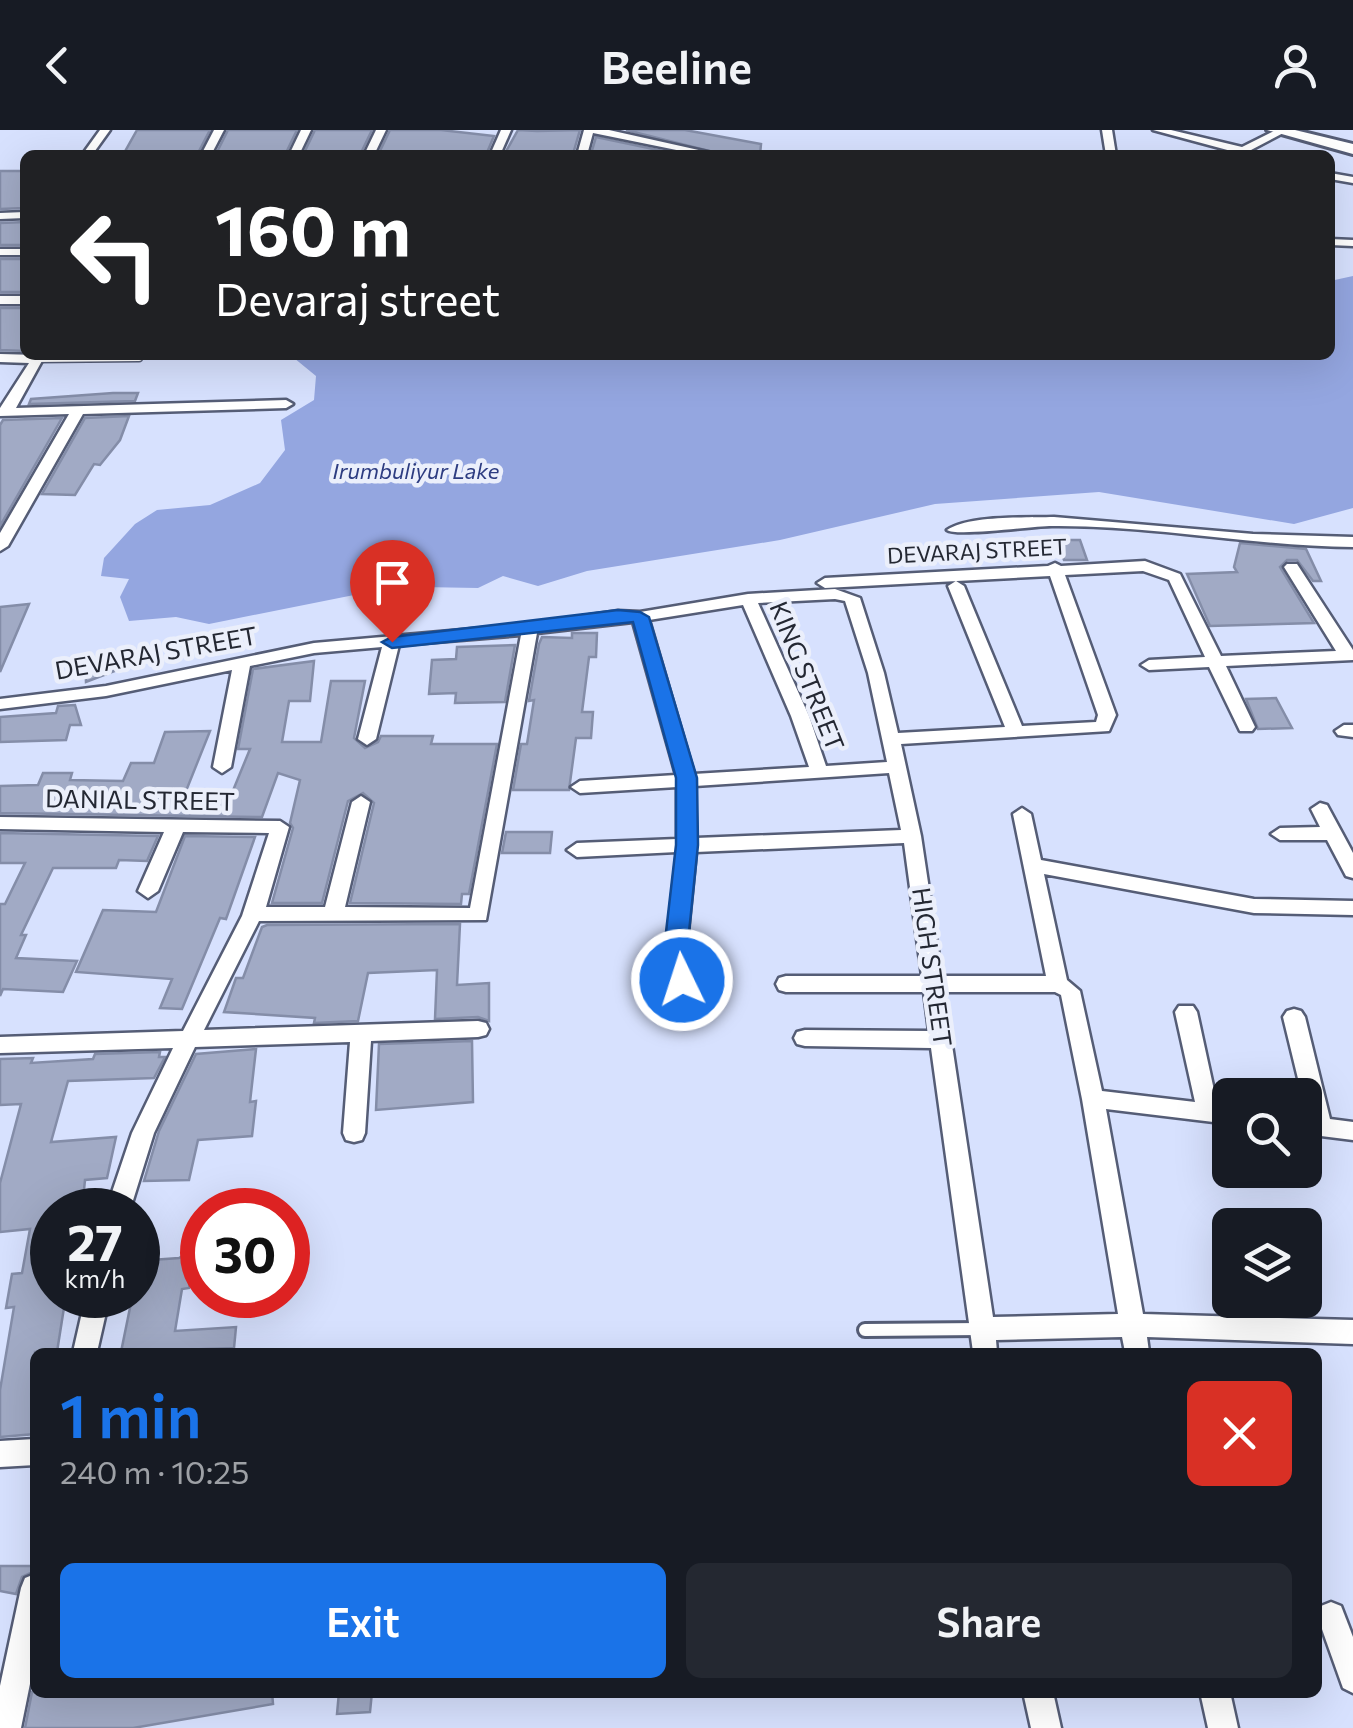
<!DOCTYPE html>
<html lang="en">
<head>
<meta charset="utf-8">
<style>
	:root { --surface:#171b24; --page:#242831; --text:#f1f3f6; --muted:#9ea1a6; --accent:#1a73e8 }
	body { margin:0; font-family:Commissioner,sans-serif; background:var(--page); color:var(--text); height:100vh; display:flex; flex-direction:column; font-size:38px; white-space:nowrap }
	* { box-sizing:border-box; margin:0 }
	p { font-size:32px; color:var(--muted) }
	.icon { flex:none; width:55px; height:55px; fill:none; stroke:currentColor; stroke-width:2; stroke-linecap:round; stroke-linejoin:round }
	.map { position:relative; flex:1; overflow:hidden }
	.side { position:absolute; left:30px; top:1218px; width:1292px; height:350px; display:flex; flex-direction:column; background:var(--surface); border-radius:15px; box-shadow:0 10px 40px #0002 }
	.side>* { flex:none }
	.top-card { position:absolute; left:20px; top:20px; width:1315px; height:210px; border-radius:15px; box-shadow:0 10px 40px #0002; background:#202124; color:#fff; overflow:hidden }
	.fabs { position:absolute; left:1212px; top:948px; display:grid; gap:20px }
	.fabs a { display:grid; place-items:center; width:110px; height:110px; border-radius:15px; background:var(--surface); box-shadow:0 10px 40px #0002; font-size:50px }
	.speed { position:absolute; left:30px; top:1058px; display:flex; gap:20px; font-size:50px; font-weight:700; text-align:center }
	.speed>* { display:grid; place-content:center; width:130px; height:130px; border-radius:50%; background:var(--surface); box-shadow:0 10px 40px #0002; line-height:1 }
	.speed small { font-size:25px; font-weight:400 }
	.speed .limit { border:15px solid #d22; background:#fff; color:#111 }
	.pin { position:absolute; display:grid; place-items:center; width:85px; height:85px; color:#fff; margin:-102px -42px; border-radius:50% 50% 50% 0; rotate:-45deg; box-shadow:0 0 10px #0007 }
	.pin .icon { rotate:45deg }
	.me { position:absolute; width:110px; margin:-55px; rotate:356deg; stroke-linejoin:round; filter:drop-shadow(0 0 8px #0008) }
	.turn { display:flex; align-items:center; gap:35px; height:210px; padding:0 30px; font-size:45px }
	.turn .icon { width:130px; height:130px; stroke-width:2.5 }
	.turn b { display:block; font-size:70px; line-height:85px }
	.round { display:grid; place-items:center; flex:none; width:105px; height:105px; border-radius:15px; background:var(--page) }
	.summary { display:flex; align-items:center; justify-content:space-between; height:170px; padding:0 30px }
	h1 { font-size:60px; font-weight:600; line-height:75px; color:var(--accent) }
	.action { display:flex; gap:20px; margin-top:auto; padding:20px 30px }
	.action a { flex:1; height:115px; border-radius:15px; background:var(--accent); color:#fff; font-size:40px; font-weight:600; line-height:115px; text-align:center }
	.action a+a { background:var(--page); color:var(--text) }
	header { display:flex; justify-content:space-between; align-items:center; height:130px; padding:0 30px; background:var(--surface); font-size:45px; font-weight:600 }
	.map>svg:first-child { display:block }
	.water { fill:#94a6e0 }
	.building { fill:#a1aac5; stroke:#848da8; stroke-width:2.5 }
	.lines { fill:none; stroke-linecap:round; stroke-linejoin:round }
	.lane-far1-casing { stroke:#555d76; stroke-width:9 }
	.lane-casing { stroke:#555d76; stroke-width:18 }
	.street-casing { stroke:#555d76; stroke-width:5 }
	.primary-casing { stroke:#555d76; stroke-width:6 }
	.lane-far1 { stroke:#fff; stroke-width:6 }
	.lane { stroke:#fff; stroke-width:12 }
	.street { fill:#fff; fill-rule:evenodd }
	.primary { fill:#fff; fill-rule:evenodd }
	.route { fill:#1a73e8; stroke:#114b97; stroke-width:2.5 }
	.labels { text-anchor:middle; stroke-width:9; stroke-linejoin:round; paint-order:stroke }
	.far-water-label { font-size:22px; font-style:italic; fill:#2d3c81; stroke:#ebeffb }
	.far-street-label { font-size:22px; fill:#242833; stroke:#ebeffb }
	.street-label { font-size:25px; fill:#242833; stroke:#ebeffb }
</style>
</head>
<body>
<header><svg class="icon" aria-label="back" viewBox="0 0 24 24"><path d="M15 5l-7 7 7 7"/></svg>Beeline<svg class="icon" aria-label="person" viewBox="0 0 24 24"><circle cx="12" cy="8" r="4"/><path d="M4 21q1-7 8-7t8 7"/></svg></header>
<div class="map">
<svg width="1353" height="1598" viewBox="0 0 1353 1598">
	<rect width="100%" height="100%" fill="#d7e1fe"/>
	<polygon class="water" points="1353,146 1353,378 1294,394 1099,362 935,374 780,410 587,441 538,456 503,446 478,458 421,457 364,463 209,494 176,487 129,491 120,467 129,449 101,446 104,428 135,394 157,380 210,375 260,353 285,320 281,290 314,270 316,246 294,228 299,225 1330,225 1330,151"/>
	<g class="building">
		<polygon points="137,0 210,0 197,25 123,25"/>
		<polygon points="228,0 297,0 285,25 216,24"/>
		<polygon points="315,0 372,0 360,25 303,25"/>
		<polygon points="390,0 441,0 494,6 486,25 378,25"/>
		<polygon points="518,0 537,1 580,0 573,24 504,25"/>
		<polygon points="626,0 685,0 761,14 760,25 725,25"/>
		<polygon points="596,7 682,25 595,25 591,24"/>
		<polygon points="0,41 25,41 25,78 0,79"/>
		<polygon points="25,92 25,115 0,115 0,93"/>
		<rect x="0" y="129" width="25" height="33"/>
		<polygon points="0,178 25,178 25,221 0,220"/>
		<polygon points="113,263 138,263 135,271 29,274 31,269"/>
		<polygon points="129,286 120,310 100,335 94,334 75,365 42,364 85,288"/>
		<polygon points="62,288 0,396 0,295 3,290"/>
		<polygon points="1057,410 1080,410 1087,430 1064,430"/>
		<polygon points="1240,413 1306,419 1321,451 1313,451 1297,430 1287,430 1280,437 1314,493 1210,496 1187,444 1237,442 1234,437"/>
		<polygon points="29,474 0,542 0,477"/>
		<polygon points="572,503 597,503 596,527 589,527 582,582 593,582 591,608 576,608 569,660 513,660 521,614 527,614 534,570 529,571 539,514 542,507 572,508"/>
		<polygon points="515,515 505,572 455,573 456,563 429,564 432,530 456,529 457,517"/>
		<polygon points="143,519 146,529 86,552 85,530"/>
		<polygon points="314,531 310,571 289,571 282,612 321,612 331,551 365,551 354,608 365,618 378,612 381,606 433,606 431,614 497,614 469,764 462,764 461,774 350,773 374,673 363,663 348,671 322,773 272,773 293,698 290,693 300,650 278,643 262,687 0,683 0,656 38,655 43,643 72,643 70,650 123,651 131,633 154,633 165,602 210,601 186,661 232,663 250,619 238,619 253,539"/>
		<polygon points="1276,568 1292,598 1258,599 1246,569"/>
		<polygon points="75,575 81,595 70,595 66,610 0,612 0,587 56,583 58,576"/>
		<polygon points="506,702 552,702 550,723 502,723"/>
		<polygon points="0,703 158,706 147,731 119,730 116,738 53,738 21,805 26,805 16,828 77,831 63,862 3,859 0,866 0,774 5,774 25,733 0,733"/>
		<polygon points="185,706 255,707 226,789 220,788 182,879 160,878 172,849 76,842 103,780 156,782"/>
		<polygon points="460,794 457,855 489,853 489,891 478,887 435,889 437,840 368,843 358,891 314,893 315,888 224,882 236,848 243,848 262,797 267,795"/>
		<polygon points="472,911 473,972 376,980 379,914"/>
		<polygon points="256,919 250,972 256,971 252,1006 198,1010 189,1050 144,1051 159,1001 196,924"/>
		<polygon points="160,922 159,927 165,927 154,948 68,951 51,1012 116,1007 107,1048 85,1050 82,1080 52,1080 52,1165 66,1165 57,1222 35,1222 35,1304 0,1307 0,1260 14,1177 6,1178 12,1144 22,1143 30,1099 0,1102 0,1053 21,974 0,975 0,929 33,928 31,933 93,929 95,924"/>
		<polygon points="196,1118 189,1158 182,1159 175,1201 236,1197 234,1218 121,1222 132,1168 138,1168 138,1131 179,1128"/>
		<polygon points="0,1436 35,1436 35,1441 22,1447 16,1464 0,1461"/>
		<polygon points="32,1562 272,1562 273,1574 133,1598 25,1598"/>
		<polygon points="339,1562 372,1562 370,1582 337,1584"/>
	</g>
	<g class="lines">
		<g class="lane-far1-casing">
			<polyline id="lane-far1" points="37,229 139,228"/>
		</g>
		<g class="lane-casing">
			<polyline id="lane" points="865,1200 981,1199"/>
		</g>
		<g class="street-casing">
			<g id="street">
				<polygon points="100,0 110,0 92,25 82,25"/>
				<polygon points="214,0 224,0 211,25 201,25"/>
				<polygon points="301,0 311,0 299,25 289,25"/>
				<polygon points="376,0 386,0 374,25 364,25"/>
				<polygon points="501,0 511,0 500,25 490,25"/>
				<polygon points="584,0 609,0 721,25 701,25 593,3 587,25 577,25"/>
				<polygon points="1102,0 1112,0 1116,25 1106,25"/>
				<polygon points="1153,0 1171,0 1242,17 1276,0 1287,1 1251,20 1256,25 1246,25"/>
				<polygon points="1330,43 1353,47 1353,53 1330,49"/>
				<polygon points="25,82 25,88 0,89 0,83"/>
				<polygon points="1330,109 1353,110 1353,116 1330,115"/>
				<rect x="0" y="119" width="25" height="6"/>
				<rect x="0" y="166" width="25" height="8"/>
				<polygon points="0,224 37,225 43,229 16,278 286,270 293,274 286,278 83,284 8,416 0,421 0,403 69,284 0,286 0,278 29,233 0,232"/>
				<path d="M1054,387l199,17 100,3v10c-101,-1 -200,-22 -301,-21 -19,0 -96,11 -105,4 22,-15 79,-12 107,-13z"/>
				<path d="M1145,431l35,13 41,82 115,-5 -52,-84 3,-3h10l56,86v10l-127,6 29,61 -3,4h-12l-31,-64 -60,3 -8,-5 8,-5 56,-3 -36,-77 -26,-9 -78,4 51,140 -7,16 -208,13 20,92 21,140h104l-33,-162 9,-6 9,6 10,46 213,39 99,2v14l-99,-2 -210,-39 23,106 13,11 22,100 93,11 -20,-90 4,-6h14l4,6 20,92 13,2v18l-124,-15 37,205 210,6v24l-206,-7 2,15h-24l-3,-15 -126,3 1,12h-24l-42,-304 -126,-2 -8,-2 -3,-6 3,-6 8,-2 124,1 -5,-39h-138l-7,-2 -3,-6 3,-6 7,-2h136l-18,-133 -208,9 -8,80 4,47 -3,6h-14l-3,-6 -4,-47 9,-80 -100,5 -10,-7 10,-7 100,-4v-52l-97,6 -9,-6 9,-6 96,-6 -43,-153 -96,11 -51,287 -227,1 -55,109 274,-9 8,2 3,6 -3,6 -8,2 -107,4 -6,92 -3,7 -8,2 -8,-2 -3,-7 7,-91 -155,5 -41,86 -24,77h-24l26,-77 41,-85 -173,5v-16l183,-6 59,-115 27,-83 -86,-1 -25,59 -10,7 -10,-7 26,-59 -164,-3v-12l280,4 9,6 -23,80h59l27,-105 9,-6 9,6 -25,105 125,1 51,-273 -122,10 -23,94 -9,6 -9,-6 24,-92 -68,6 -64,13 -19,101 -9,6 -9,-6 19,-97 -126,26 -106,13v-10l106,-13 208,-43 216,-19 88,-13 22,1 108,-18 87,-5 25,9 24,75 14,60 107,-6 -57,-141 8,-5 8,5 58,140 74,-4 2,-7 -48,-139 -225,12 -8,-5 8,-5 223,-12 7,-3 6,3zM835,469l10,2 23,72 19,89 -61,4 -17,-50 -51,-113zM743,475l48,111 18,51 -115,7 -45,-154zM889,643l12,57 -205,8 -1,-52zM944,862h111l6,3 21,104 36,215 -125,3z"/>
				<polygon points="1344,595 1353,595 1353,607 1338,605 1335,601"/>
				<polygon points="1320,673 1327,675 1353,723 1353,748 1346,746 1327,710 1280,710 1271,704 1280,698 1320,697 1311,679"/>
				<polygon points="1294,879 1301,881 1305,887 1330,989 1353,992 1353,1010 1305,1004 1305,965 1302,965 1283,887 1287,881"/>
				<polygon points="86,1165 110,1165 97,1222 73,1222"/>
				<polygon points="35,1309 35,1335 0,1337 0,1311"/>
				<polygon points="35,1444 35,1529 21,1598 0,1598 0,1556 21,1458 25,1448"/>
				<polygon points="1331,1472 1341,1476 1353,1507 1353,1563 1343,1558 1318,1488 1321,1476"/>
				<polygon points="1023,1562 1053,1562 1061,1598 1031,1598"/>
				<polygon points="1200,1562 1230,1562 1238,1598 1208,1598"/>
			</g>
		</g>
		<g class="primary-casing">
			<polygon id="primary" points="1267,0 1295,0 1353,14 1353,24"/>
		</g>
		<use href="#lane-far1" class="lane-far1"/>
		<use href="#lane" class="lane"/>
		<use href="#street" class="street"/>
		<use href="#primary" class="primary"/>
	</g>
	<polygon class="route" points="618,480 640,482 649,487 697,648 698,715 689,802 693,850 682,858 670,850 666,802 676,715 676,648 633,492 392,518 382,512 392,507"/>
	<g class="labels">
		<g class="far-water-label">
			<text x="416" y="349">Irumbuliyur Lake</text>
		</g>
		<g class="far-street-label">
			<text transform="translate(977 421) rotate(-3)" y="8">DEVARAJ STREET</text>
		</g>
		<g class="street-label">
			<text transform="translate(156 523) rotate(-10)" y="9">DEVARAJ STREET</text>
			<text transform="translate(807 546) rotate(68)" y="9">KING STREET</text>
			<text transform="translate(140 670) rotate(1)" y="9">DANIAL STREET</text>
			<text transform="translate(932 837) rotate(82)" y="9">HIGH STREET</text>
		</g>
	</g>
</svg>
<div class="fabs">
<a><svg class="icon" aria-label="search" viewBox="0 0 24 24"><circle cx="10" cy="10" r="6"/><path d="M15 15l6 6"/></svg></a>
<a><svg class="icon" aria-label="layers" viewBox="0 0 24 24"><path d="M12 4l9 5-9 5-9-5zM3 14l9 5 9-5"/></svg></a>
</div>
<div class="speed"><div>27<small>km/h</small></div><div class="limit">30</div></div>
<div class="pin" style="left:392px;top:512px;background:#d93025"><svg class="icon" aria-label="arrive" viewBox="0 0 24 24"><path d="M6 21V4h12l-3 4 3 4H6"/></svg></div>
<svg class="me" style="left:682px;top:850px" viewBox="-20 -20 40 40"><circle r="17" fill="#1a73e8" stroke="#fff" stroke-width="3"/><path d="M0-11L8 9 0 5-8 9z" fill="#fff"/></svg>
<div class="top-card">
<div class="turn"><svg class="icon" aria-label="left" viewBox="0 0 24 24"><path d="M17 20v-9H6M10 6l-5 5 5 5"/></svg><div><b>160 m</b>Devaraj street</div></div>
</div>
<section class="side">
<div class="summary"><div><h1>1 min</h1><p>240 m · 10:25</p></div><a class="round" style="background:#d93025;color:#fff"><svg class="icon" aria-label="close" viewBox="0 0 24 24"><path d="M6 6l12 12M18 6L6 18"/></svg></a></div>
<div class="action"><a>Exit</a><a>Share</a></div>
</section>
</div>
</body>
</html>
